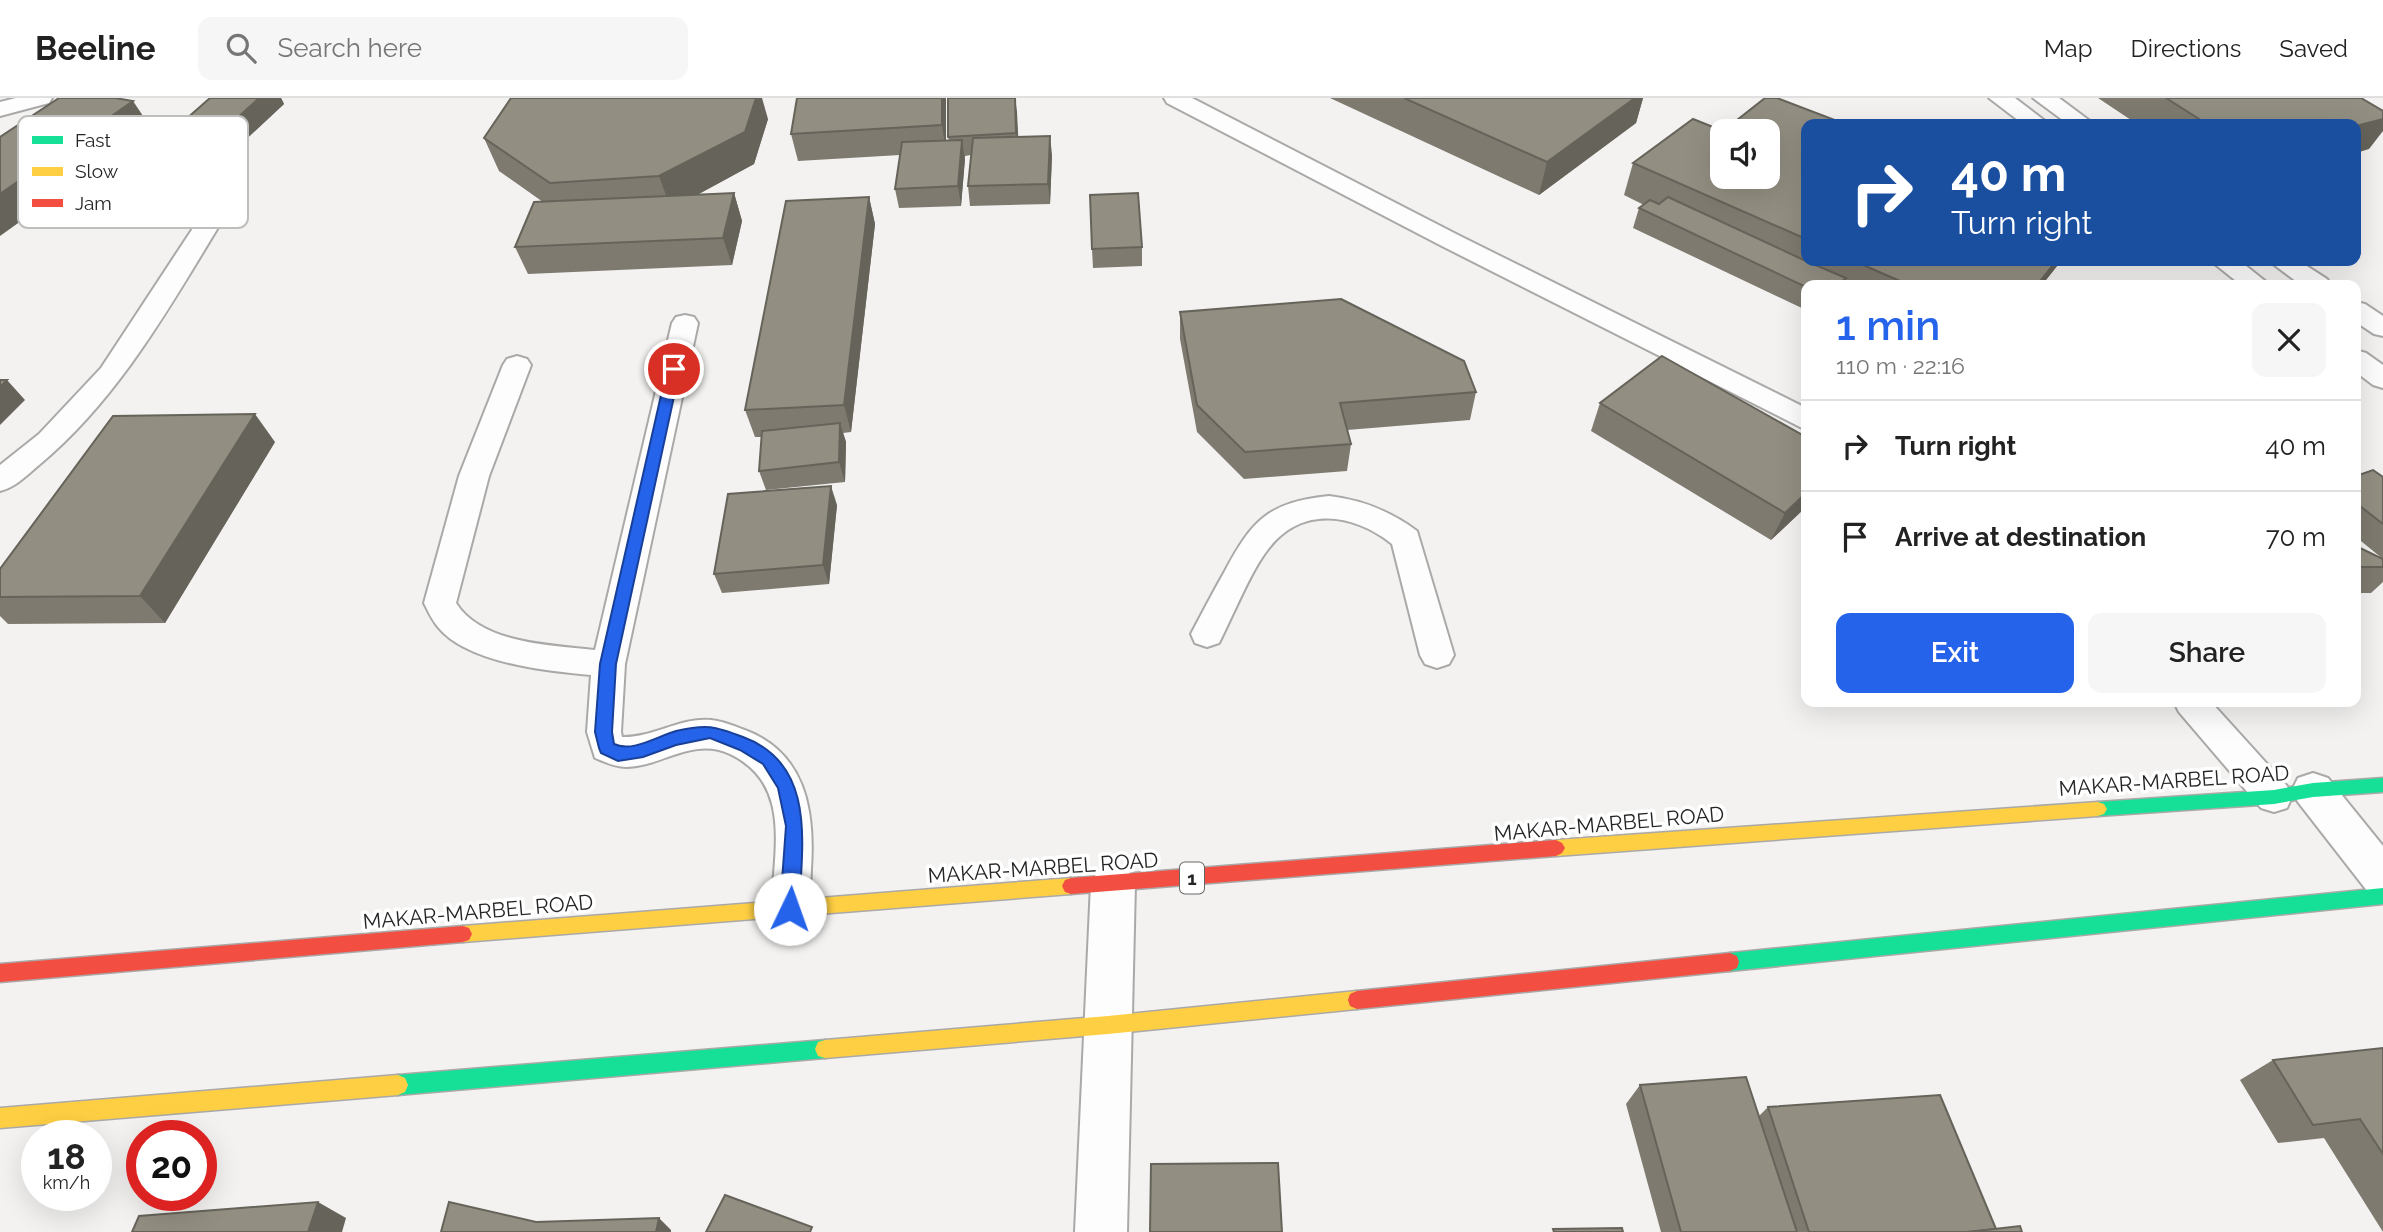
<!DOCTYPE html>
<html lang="en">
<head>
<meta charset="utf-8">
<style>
	:root { --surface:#fff; --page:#f6f6f6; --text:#222; --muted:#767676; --line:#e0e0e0; --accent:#2563eb }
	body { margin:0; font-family:Raleway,sans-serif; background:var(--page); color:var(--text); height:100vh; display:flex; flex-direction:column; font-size:26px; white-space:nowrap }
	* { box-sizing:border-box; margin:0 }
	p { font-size:23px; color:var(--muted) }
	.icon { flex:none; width:38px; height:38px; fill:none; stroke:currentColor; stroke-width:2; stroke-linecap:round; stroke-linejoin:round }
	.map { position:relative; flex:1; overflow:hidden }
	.drawer { position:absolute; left:1801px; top:182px; width:560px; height:427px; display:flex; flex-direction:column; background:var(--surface); border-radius:14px; box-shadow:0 7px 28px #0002 }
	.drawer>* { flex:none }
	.hud { position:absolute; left:1801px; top:21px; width:560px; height:147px; border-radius:14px; box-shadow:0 7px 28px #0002; background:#1a4fa0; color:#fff; overflow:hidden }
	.fabs { position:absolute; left:1710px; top:21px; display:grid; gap:14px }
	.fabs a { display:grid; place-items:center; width:70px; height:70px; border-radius:14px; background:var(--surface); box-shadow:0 7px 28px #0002; font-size:35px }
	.speed { position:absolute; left:21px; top:1022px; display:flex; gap:14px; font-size:35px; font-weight:700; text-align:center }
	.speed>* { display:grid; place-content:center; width:91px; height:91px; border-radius:50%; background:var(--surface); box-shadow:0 7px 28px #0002; line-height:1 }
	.speed small { font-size:18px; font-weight:400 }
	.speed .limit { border:10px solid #d22; background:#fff; color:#111 }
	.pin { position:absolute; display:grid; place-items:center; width:60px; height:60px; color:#fff; margin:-30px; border:4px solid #fff; border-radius:50%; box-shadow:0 2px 7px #0007 }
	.me { position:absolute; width:77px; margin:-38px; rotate:3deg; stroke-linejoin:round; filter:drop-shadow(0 0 5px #0008) }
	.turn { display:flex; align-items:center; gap:24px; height:147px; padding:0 35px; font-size:32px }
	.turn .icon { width:91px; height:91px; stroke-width:2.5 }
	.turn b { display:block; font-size:49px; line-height:60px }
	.round { display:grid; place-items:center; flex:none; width:74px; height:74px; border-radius:14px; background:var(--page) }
	.headline { display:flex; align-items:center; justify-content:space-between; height:119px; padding:0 35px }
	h1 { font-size:42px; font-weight:600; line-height:52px; color:var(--accent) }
	.cta { display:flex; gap:14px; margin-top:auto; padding:14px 35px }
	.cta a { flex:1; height:80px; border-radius:14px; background:var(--accent); color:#fff; font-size:28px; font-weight:600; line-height:80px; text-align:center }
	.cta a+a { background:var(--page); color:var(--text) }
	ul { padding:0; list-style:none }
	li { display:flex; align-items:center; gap:21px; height:91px; padding:0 35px; border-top:2px solid var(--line) }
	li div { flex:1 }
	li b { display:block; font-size:26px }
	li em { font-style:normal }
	header { display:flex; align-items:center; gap:42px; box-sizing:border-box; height:98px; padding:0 35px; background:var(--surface); border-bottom:2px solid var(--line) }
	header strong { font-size:33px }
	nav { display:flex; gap:38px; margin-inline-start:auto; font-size:24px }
	.search { width:490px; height:63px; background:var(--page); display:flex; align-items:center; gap:18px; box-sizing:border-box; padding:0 24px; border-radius:14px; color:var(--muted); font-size:26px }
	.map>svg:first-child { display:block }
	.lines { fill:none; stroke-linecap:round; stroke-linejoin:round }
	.lane-casing { stroke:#aaa9a8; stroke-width:4 }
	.street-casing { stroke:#aaa9a8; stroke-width:4 }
	.fast-casing { stroke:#aaa9a8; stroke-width:3 }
	.slow-casing { stroke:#aaa9a8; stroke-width:3 }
	.jam-casing { stroke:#aaa9a8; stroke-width:3 }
	.lane { fill:#fdfdfd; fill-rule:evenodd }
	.street { fill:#fdfdfd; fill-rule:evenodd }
	.fast { fill:#16e098; fill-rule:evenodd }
	.slow { fill:#ffcf43; fill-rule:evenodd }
	.jam { fill:#f24e42; fill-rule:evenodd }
	.wall { fill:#7e7a6f }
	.shaded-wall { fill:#66635a }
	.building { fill:#928e81; stroke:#66635a; stroke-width:2; fill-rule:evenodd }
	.route { fill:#2563eb; stroke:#184099; stroke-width:2 }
	.labels { text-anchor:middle; stroke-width:7; stroke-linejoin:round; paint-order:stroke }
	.shield { fill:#fff; stroke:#666; stroke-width:2 }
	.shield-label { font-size:19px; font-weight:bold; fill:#252524 }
	.street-label { font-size:21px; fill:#252524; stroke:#fff }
	.key { fill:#fff; stroke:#bebebd; stroke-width:2 }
	.key-label { font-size:19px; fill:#252524 }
</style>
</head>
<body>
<header>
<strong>Beeline</strong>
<div class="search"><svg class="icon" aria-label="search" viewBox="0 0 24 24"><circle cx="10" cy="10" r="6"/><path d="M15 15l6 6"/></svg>Search here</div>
<nav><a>Map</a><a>Directions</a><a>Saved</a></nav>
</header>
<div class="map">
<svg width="2383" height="1134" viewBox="0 0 2383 1134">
	<rect width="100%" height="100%" fill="#f3f2f1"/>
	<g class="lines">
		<g class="lane-casing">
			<g id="lane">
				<polygon points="16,0 52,0 49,5 0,18 0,4"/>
				<polygon points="1164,0 1192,0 1458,137 1806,310 1806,332 1440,147 1167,5"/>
				<polygon points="1989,0 2015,0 2049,26 2023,26"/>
				<polygon points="2033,0 2059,0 2094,26 2068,26"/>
				<path d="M228,87l8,2 4,5c-60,95 -113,200 -201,273 -12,10 -23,22 -39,26v-26l39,-31 62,-66 119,-181z"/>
				<polygon points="2211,163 2240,163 2270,187 2241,187"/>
				<polygon points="2269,163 2299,163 2327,181 2331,187 2301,187"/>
				<polygon points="2356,204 2365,206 2383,218 2383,238 2374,236 2356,224"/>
				<path d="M685,217l9,2 4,6 -73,341 -4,68 1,5c31,1 58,-20 89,-17 10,1 21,5 31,9 63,22 73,80 69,140 -1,18 0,36 -8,52l-13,5 -13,-5c-8,-15 -5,-30 -3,-47 4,-49 6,-96 -44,-120 -37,-18 -69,13 -104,13 -11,0 -21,-5 -31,-9l-8,-26 4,-57c-44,-4 -124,-12 -153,-48 -6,-7 -10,-16 -14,-24l35,-127 44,-111 4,-6 10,-3 10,3 4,6 -42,111 -33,127c26,41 95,42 139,47l77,-327 4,-6z"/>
				<polygon points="2356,252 2366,255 2383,267 2383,290 2373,287 2356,274"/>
				<path d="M1329,398c34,4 61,15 88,35l37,124 -5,9 -12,4 -12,-4 -5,-9 -28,-111c-38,-30 -89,-39 -123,4 -18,22 -36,68 -50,95l-12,4 -12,-4 -4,-9c11,-21 22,-42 34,-63 27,-51 44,-69 104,-75z"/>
				<polygon points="2174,604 2211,604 2287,688 2292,699 2287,710 2274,714 2261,710 2179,614"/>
			</g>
		</g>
		<g class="street-casing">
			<g id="street">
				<polygon points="2313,675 2328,680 2383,748 2383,799 2368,794 2298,704 2292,692 2298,680"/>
				<polygon points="1113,767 1128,772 1135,786 1127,1134 1075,1134 1091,786 1098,772"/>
			</g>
		</g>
		<g class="fast-casing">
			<g id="fast">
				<polygon points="2383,680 2383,694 2313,699 2274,706 2098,718 2092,716 2089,711 2092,706 2098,704 2274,692 2313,685"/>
				<polygon points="2383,790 2383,806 1730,873 1723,870 1721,864 1723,858 1730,855"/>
				<polygon points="825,942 832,944 835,951 832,958 825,960 398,997 391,994 388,987 391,980 398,977"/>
			</g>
		</g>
		<g class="slow-casing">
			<g id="slow">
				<polygon points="2098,704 2104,706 2107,711 2104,716 2098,718 1556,758 1550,755 1547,750 1550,745 1556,742"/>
				<polygon points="1071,780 1077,782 1080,788 1077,794 1071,796 463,844 457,842 454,836 457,830 463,828"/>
				<polygon points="1357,893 1364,896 1366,902 1364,908 1357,911 1108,936 825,960 818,958 815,951 818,944 825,942 1108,918"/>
				<polygon points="398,977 405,980 408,987 405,994 398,997 0,1030 0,1010"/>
			</g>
		</g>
		<g class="jam-casing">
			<g id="jam">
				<polygon points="1556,742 1562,745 1565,750 1562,755 1556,758 1071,796 1065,794 1062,788 1065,782 1071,780"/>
				<polygon points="463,828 469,830 472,836 469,842 463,844 0,884 0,866"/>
				<polygon points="1730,855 1737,858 1739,864 1737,870 1730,873 1357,911 1350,908 1348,902 1350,896 1357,893"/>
			</g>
		</g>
		<use href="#lane" class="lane"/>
		<use href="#street" class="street"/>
		<use href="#fast" class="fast"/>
		<use href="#slow" class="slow"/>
		<use href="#jam" class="jam"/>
	</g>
	<g class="wall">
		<polygon points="210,0 281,0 284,6 211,74 165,70 152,51"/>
		<polygon points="797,0 946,0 946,43 949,43 948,39 1015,0 1018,39 1052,57 1050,106 970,108 968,88 971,57 965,58 961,108 899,110 895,91 900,57 798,63 791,36"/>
		<polygon points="1330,0 1643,0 1636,25 1539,97"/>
		<polygon points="2098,0 2361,0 2369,51 2356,26 2137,26"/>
		<polygon points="768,21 754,66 697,97 734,95 742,123 732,167 528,176 515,149 543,104 499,73 484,40"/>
		<polygon points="1806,26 1806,163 2061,163 2042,187 1806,187 1806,212 1633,130 1639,110 1644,107 1624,97 1633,65 1723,33"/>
		<polygon points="869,99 875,126 851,334 843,335 846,344 845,384 766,392 759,373 762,339 755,339 745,312"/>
		<polygon points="1142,149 1142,168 1093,170 1092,151"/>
		<polygon points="1180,214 1476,294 1470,322 1347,332 1351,346 1347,373 1244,381 1197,334 1180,241"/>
		<polygon points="1600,305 1806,409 1771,442 1591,333"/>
		<polygon points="275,344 165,525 8,526 0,518 0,471"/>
		<polygon points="2356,378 2383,379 2383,484 2371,495 2356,495 2356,448 2383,461 2356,439"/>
		<polygon points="837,407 829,486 722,495 714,476"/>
		<polygon points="2383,950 2383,1134 2324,1040 2278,1045 2240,982 2273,962"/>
		<polygon points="1640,987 1759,1018 1768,1009 1996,1131 2022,1134 1661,1134 1626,1006"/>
	</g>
	<g class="shaded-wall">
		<polygon points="259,0 281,0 284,6 211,74 199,55"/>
		<polygon points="756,0 762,0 768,21 754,66 671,111 659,78"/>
		<polygon points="942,0 946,0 946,54 942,27"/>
		<polygon points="1015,0 1017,14 1019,54 1016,35"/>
		<polygon points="1635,0 1643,0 1636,25 1539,97 1547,64"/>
		<polygon points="133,3 151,30 0,138 0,96"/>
		<polygon points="2383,21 2383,33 2369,51 2356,55 2356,28"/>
		<polygon points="1050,38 1052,57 1050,106 1048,86"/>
		<polygon points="962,42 965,62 961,108 958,88"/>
		<polygon points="734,95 742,123 732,167 723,140"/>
		<polygon points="869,99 875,126 851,334 844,307"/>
		<polygon points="2056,163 2061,163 2042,187 2037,187"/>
		<polygon points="7,282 25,302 0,327 0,289"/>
		<polygon points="255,316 275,344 165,525 140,498"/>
		<polygon points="840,325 846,344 845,384 839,364"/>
		<polygon points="831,388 837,407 829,486 823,467"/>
		<polygon points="1806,395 1806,409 1771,442 1785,415"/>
		<polygon points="318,1104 346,1120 342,1134 308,1134"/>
		<polygon points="659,1120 671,1132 671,1134 656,1134"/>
	</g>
	<g class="building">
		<polygon points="59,0 115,0 133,3 0,96 0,39"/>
		<polygon points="210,0 259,0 199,55 152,51"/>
		<polygon points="511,0 756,0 745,34 659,78 550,85 484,40"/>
		<polygon points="797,0 942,0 942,27 791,36"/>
		<polygon points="948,0 1015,0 1016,35 948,39"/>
		<polygon points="1404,0 1635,0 1547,64"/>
		<path d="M1765,0h12l68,26h-39v115l-173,-76 60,-44 30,12zM1722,33h46v46h-46z"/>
		<polygon points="2166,0 2361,0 2383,13 2383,21 2356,28 2356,26 2207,26"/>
		<polygon points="1050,38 1048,86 968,88 973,40"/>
		<polygon points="962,42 958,88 895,91 902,44"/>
		<polygon points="734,95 723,140 515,149 534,104"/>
		<polygon points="1138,95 1142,149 1092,151 1090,97"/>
		<polygon points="869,99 844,307 745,312 786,103"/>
		<polygon points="1668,99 1806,163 1846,180 1838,187 1806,187 1806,189 1639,110 1650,102 1659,106"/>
		<polygon points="1854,163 2056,163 2037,187 1909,187"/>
		<polygon points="1341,201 1464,263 1476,294 1340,305 1351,346 1245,354 1197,307 1180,214"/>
		<polygon points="1662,258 1806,339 1806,395 1785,415 1600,305"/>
		<polygon points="0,282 7,282 0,289"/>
		<polygon points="255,316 140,498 0,499 0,471 113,318"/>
		<polygon points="840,325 839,364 759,373 762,333"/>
		<polygon points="2373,372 2383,379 2383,426 2356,405 2356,378"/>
		<polygon points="831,388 823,467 714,476 728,396"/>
		<polygon points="2356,448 2383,461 2383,469 2356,469"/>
		<polygon points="2383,950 2383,1056 2360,1021 2313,1027 2273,962"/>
		<polygon points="1746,979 1797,1134 1681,1134 1640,987"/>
		<polygon points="1940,997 1996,1131 1968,1134 1809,1134 1768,1009"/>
		<polygon points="1278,1065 1282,1134 1150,1134 1151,1066"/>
		<polygon points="725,1097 812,1129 810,1134 706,1134"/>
		<polygon points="318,1104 308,1134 132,1134 139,1118"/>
		<polygon points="449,1104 536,1124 659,1120 656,1134 441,1134"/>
		<polygon points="2020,1128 2022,1134 1968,1134"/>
		<polygon points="1622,1130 1623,1134 1554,1134 1553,1131"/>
	</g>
	<path class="route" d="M674,267l6,4 -64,295 -4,68 2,12c18,9 44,-8 62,-13 31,-7 38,-5 67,6 74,27 59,109 56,172l-3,6 -6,2 -7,-2 -3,-6 6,-83 -8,-38 -15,-24 -23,-14 -30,-12 -34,7 -33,12 -25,4 -17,-8 -2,-5 -4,-16 5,-68 67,-295z"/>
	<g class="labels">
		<rect class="shield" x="1180" y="764.5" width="24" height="31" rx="5"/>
		<g class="shield-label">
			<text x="1192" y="787">1</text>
		</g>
		<g class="street-label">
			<text transform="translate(2174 683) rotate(-4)" y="7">MAKAR-MARBEL ROAD</text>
			<text transform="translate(1609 726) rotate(-5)" y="7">MAKAR-MARBEL ROAD</text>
			<text transform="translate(1043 770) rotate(-4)" y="7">MAKAR-MARBEL ROAD</text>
			<text transform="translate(478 814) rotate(-5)" y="7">MAKAR-MARBEL ROAD</text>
		</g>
	</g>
	<rect x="18" y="18" width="230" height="112" rx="10" class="key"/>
	<rect x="32" y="38" width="31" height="8" fill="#16e098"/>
	<rect x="32" y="69" width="31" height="9" fill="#ffcf43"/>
	<rect x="32" y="101" width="31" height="8" fill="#f24e42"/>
	<g class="key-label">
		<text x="75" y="49">Fast</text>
		<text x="75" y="80">Slow</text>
		<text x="75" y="112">Jam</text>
	</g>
</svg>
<div class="fabs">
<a><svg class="icon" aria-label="sound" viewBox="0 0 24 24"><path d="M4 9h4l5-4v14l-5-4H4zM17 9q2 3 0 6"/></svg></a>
</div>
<div class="speed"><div>18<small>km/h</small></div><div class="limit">20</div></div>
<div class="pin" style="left:674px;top:271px;background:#d93025"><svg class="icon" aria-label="arrive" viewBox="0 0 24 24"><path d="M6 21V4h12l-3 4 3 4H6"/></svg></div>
<svg class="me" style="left:790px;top:811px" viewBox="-20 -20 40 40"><circle r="19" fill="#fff"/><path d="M0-13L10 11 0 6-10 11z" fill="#2563eb"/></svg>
<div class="hud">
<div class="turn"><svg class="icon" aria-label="right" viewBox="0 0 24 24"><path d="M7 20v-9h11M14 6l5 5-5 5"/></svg><div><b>40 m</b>Turn right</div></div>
</div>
<section class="drawer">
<div class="headline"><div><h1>1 min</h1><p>110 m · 22:16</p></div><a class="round"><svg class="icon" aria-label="close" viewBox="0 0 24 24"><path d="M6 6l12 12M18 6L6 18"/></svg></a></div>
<ul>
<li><svg class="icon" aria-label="right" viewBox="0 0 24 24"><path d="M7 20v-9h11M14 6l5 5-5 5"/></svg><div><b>Turn right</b></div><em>40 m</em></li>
<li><svg class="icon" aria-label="arrive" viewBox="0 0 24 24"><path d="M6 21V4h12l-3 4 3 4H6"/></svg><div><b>Arrive at destination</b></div><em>70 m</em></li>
</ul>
<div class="cta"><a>Exit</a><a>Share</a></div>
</section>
</div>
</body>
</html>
